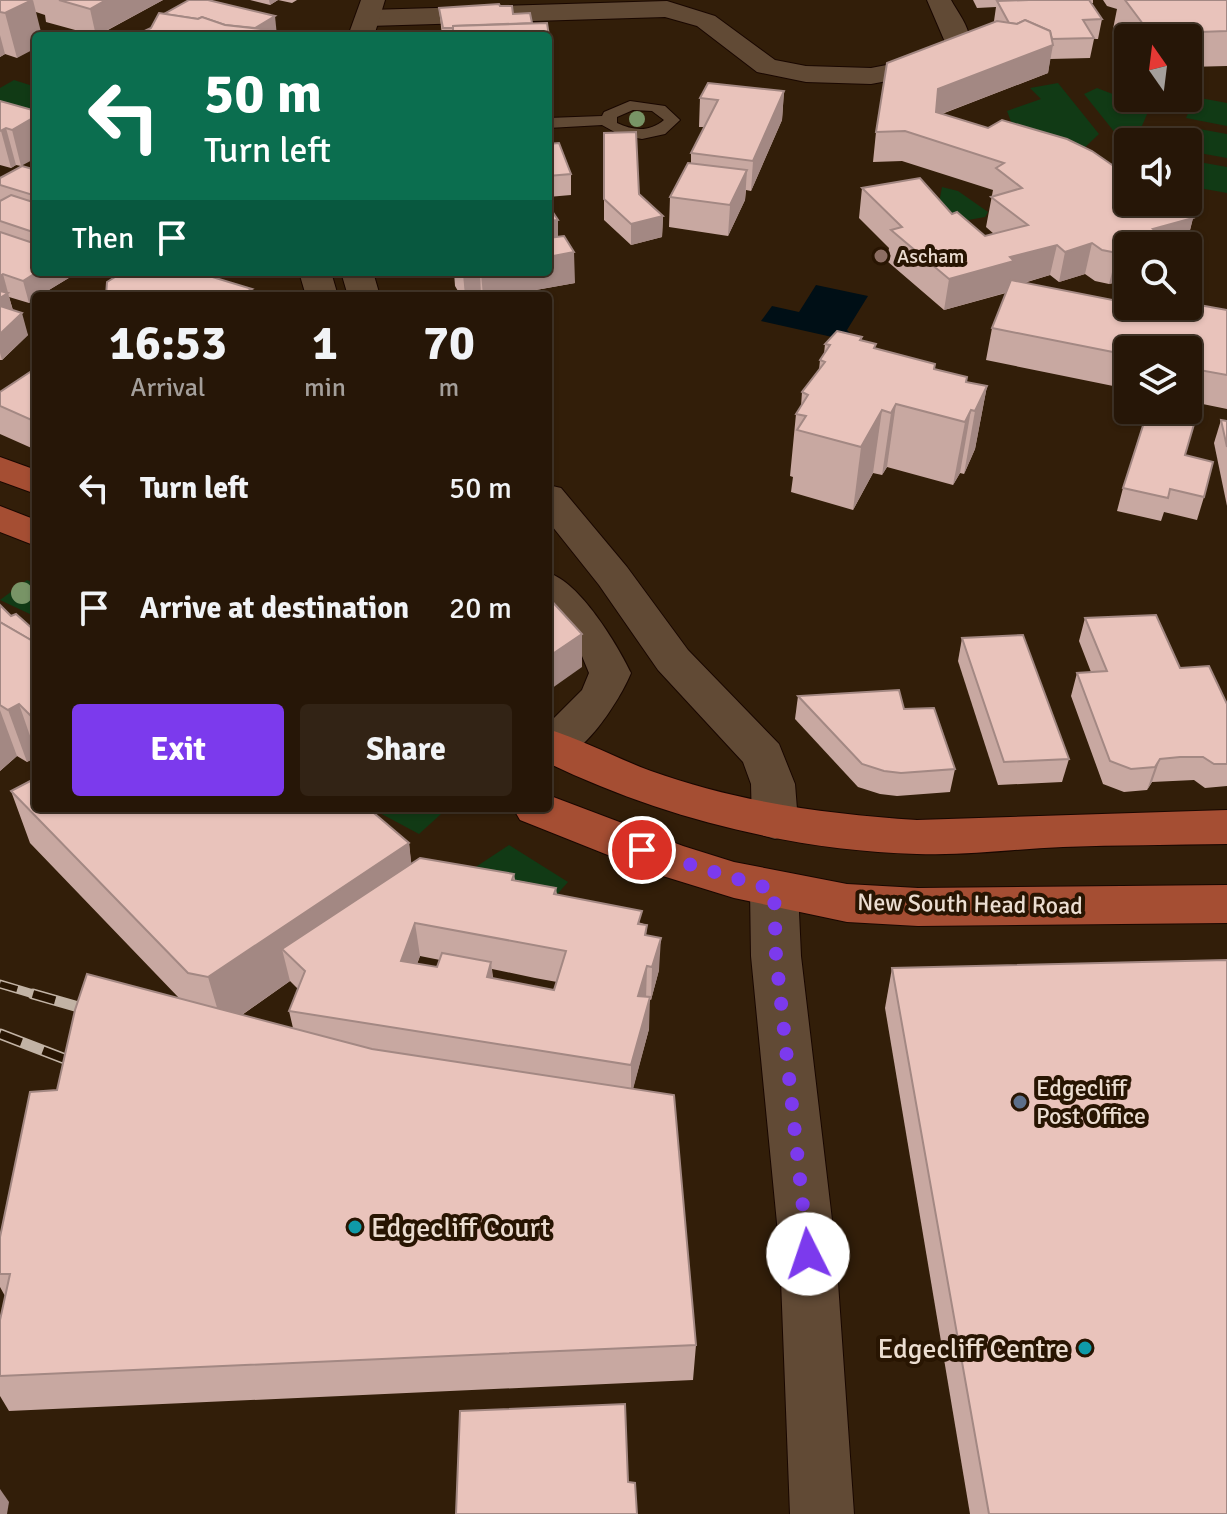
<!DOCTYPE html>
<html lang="en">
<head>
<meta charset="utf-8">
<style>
	:root { --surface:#261607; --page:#322315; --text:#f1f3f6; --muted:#a49f9b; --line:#423528; --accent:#7c3aed }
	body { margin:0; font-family:Signika,sans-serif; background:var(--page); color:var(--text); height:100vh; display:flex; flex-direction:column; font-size:30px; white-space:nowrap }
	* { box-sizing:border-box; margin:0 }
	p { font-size:26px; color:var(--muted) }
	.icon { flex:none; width:44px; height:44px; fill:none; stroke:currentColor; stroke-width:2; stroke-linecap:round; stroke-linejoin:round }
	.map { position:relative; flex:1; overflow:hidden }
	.side { position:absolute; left:32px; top:292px; width:520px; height:520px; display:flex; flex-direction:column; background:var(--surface); border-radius:8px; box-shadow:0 2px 6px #0004,0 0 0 2px var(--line) }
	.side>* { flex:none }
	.top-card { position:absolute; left:32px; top:32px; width:520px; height:244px; border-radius:8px; box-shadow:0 2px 6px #0004,0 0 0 2px var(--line); background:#0b6e4f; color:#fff; overflow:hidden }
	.needle { width:52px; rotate:346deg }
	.tools { position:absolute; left:1114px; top:24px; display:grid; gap:16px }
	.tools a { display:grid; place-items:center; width:88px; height:88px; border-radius:8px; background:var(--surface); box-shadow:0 2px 6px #0004,0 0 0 2px var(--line); font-size:40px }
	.pin { position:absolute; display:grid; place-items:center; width:68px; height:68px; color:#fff; margin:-34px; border:4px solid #fff; border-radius:50%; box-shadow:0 2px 8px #0007 }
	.me { position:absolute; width:88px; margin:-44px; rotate:356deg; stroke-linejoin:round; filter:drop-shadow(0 0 6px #0008) }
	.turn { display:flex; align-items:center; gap:28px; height:168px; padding:0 40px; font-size:36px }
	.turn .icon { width:104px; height:104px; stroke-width:2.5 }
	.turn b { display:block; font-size:56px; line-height:68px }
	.then { display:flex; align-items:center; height:76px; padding:0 40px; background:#0003; gap:16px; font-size:30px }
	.eta { display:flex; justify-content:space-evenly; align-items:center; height:136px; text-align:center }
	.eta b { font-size:48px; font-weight:700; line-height:56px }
	.action { display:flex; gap:16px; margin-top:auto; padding:16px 40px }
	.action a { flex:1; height:92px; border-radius:8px; background:var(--accent); color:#fff; font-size:32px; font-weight:700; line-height:92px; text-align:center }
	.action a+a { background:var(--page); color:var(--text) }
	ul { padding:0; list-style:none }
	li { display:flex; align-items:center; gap:24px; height:120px; padding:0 40px }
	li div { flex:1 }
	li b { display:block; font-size:30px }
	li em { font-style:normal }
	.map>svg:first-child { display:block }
	.green { fill:#113a15 }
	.water { fill:#000f16 }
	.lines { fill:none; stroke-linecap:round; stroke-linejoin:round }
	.service-casing { stroke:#190700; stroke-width:2 }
	.minor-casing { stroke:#190700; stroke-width:2 }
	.tertiary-casing { stroke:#190700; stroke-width:2 }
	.primary-casing { stroke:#190700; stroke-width:2 }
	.service { fill:#614a35; fill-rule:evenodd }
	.minor { fill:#614a35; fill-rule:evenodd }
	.tertiary { fill:#614a35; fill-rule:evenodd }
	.primary { fill:#a54e33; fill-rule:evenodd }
	.rail-far1-casing { stroke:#c2b3a5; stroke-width:9 }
	.rail-casing { stroke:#c2b3a5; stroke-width:11 }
	.rail-far1 { stroke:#281502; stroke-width:6; stroke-dasharray:18; stroke-linecap:butt }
	.rail { stroke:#281502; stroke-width:8; stroke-dasharray:23; stroke-linecap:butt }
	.tree { fill:#789466 }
	.wall { fill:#c8a8a1; fill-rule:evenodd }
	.shaded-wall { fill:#a38883 }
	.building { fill:#e9c3bb; stroke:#a38883; stroke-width:2; fill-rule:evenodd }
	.route { stroke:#7c3aed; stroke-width:14; stroke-dasharray:0 25.2 }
	.education-dot { fill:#8d6e63; stroke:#281502; stroke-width:3 }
	.service-dot { fill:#5c6f8a; stroke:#281502; stroke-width:3 }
	.culture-dot { fill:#0f9aa8; stroke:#281502; stroke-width:3 }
	.labels { text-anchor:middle; stroke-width:8; stroke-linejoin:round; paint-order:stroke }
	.far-poi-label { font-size:20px; fill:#ebddd1; stroke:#281502; text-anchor:start }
	.street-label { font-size:24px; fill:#ebddd1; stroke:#281502 }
	.poi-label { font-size:24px; fill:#ebddd1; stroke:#281502; text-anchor:start }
	.near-poi-label { font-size:28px; fill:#ebddd1; stroke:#281502; text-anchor:start }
</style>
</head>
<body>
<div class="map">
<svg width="1227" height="1514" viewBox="0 0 1227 1514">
	<rect width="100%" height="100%" fill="#321e09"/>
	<g class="green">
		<polygon points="14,80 36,87 36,129 0,119 0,88"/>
		<polygon points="1058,83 1099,134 1079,153 1013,127 1007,111 1041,99 1030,88"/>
		<polygon points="1097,88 1131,101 1148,112 1135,142 1128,142 1128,149 1084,94"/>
		<polygon points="1195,97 1227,103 1227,126 1186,118"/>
		<polygon points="1183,126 1227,134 1227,158 1188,151 1188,142 1176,142"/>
		<polygon points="1188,160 1227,167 1227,193 1188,186"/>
		<polygon points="942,187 958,191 988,212 985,217 957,222 939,203"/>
		<polygon points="27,580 36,584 36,612 32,615 0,600"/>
		<polygon points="383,808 429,808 441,814 419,834 378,812"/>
		<polygon points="509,845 568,882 553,899 465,874"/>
	</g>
	<polygon class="water" points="816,285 868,296 847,330 853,336 850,341 761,321 772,306 799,312"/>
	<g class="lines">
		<g class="service-casing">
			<path id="service" d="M630,101l35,5 15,14 -15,14 -23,5 -22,-4 -18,-10 -54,3v-10l54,-2 2,-4zM633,110l19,1 12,9c-14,12 -30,11 -47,3v-6z"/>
		</g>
		<g class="minor-casing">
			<g id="minor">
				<path d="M927,0h24c8,15 26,35 15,52l-57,25 -38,7 -65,-2 -49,-10 -60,-46 -32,-9 -296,9 -9,-3 -4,-5 4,-5 9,-3 298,-9 48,15 60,44 31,6 65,2 31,-6 43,-20z"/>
				<polygon points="299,272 331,272 338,296 306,296"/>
				<path d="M548,573c31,8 69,71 83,100 -11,27 -51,91 -83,88v-37l34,-34 7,-17 -7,-17 -34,-43z"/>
				<polygon points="774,872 791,877 798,890 801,956 836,1254 854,1514 790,1514 780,1254 751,956 750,890 757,877"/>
			</g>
		</g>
		<g class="tertiary-casing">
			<g id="tertiary">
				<polygon points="361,0 385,0 374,36 348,36"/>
				<polygon points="341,272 373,272 380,296 348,296"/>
				<polygon points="548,485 561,488 627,567 688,650 779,744 795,784 798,822 791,834 775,839 759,834 752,822 751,784 743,762 658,670 599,585 548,521"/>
			</g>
		</g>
		<g class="primary-casing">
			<g id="primary">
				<polygon points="0,457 36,470 36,494 0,481"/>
				<polygon points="0,506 36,520 36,546 0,532"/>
				<path d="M548,729c35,11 68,29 103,42 86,31 176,43 266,49l310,-10v34c-55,1 -109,1 -164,3 -49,2 -97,9 -146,7 -127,-4 -254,-36 -369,-91z"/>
				<polygon points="548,795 683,846 734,862 847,884 918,888 1227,885 1227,923 918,926 847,922 734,898 653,873 520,820 513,808 548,808"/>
			</g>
		</g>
		<use href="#service" class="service"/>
		<use href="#minor" class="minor"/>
		<use href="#tertiary" class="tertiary"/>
		<use href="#primary" class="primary"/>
		<g class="rail-far1-casing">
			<polyline id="rail-far1" points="0,984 40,996"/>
		</g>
		<g class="rail-casing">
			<g id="rail">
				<polyline points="33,994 96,1012"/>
				<polyline points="0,1034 86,1067"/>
			</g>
		</g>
		<use href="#rail-far1" class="rail-far1"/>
		<use href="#rail" class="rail"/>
	</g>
	<g class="tree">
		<circle cx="637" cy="119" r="8"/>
		<circle cx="22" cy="593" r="11"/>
	</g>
	<g class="wall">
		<polygon points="0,0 163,0 97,36 46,22 45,15 36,12 17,58 5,54 0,57"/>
		<polygon points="250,0 297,0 292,3 278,0 270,5"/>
		<polygon points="973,0 1093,0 1093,3 1091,3 1102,19 1098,39 1094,39 1090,58 1050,59 1048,73 942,114 1128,176 1193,218 1186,246 1128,246 1127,270 1125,280 1109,284 1095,281 1085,274 1059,282 1050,275 1024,283 1162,309 1163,306 1227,310 1227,409 1188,401 1188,350 1128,350 1128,389 986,360 992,328 1006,293 944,310 887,261 889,248 859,218 862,188 952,214 985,236 994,234 986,227 993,190 902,161 873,162 876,132 995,22 994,21 996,7 977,8"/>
		<polygon points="1103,0 1227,0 1227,66 1188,67 1188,38 1128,38 1128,49 1113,29 1117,9 1107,6"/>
		<polygon points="499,4 500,6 512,6 513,14 530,13 532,23 547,23 551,49 552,77 548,78 548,36 442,36 439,8"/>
		<polygon points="784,91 782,120 751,191 746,190 745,200 728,236 669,227 670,197 691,163 691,153 704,127 699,127 700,98"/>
		<polygon points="0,101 36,111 22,166 36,170 36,272 72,276 39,296 36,296 29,303 9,297 13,310 28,335 2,360 0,360 0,178 21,166 16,165 11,168 0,165"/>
		<polygon points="604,133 639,194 663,216 662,237 631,245 604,220"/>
		<polygon points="548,144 571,174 571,195 548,197"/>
		<polygon points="558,237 575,283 519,293 519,296 461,296 455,286 454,272 548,272"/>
		<polygon points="862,337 861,341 876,349 934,369 966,382 987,386 975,449 964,474 960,473 953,485 887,467 882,475 873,473 853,510 791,492 793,477 790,476 796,414 801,406 802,392 819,370 820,360 824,354 825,344"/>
		<polygon points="36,368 36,450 0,434 0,392"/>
		<polygon points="1221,420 1227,421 1227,506 1214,443"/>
		<polygon points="1185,455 1204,497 1197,520 1164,512 1161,521 1117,511 1123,488"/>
		<polygon points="0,605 11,616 34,630 36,629 36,757 27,762 17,756 0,771"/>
		<polygon points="1085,618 1180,668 1227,704 1227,786 1205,788 1194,780 1152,782 1147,790 1124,792 1103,784 1071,696 1077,673 1091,672 1079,641"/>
		<polygon points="962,638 1069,759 1062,782 998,785 958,661"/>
		<polygon points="798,696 904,709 955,769 950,792 897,796 880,794 858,787 795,719"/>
		<path d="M11,791l398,52 2,21 103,10 1,6 41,8 1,7 90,30 -1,10 13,35 -8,30 -2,-1v30l-16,59 63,257 -3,35 -684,31 -9,-15v-76l5,-24 -5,-9v-50l57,-147 122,-92 -149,-155zM420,956l20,4 -3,7 -20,-3zM492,969l43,9 22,4 -3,8 -61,-12zM290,981l8,8 -9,22 4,17 -51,-13z"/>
		<polygon points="892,968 1227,1514 970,1514 885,1008"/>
	</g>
	<g class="shaded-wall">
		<polygon points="33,0 42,36 36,36 36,48 17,58 5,13"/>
		<polygon points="106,0 163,0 96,36 90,9"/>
		<polygon points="269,0 278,0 270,5"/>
		<polygon points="275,16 277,36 242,36"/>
		<polygon points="0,35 5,54 0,57"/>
		<polygon points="1053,45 1048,73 933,117 938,89"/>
		<polygon points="784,91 782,120 751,191 753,161"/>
		<polygon points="36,116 36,158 21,166 12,130"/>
		<polygon points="6,128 16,165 11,168 1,131"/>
		<polygon points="747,170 745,200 728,236 730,205"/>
		<polygon points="663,216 662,237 631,245 631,224"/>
		<polygon points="1193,218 1186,246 1129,246 1130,240 1153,229"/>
		<polygon points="558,220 558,250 548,252 548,221"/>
		<polygon points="1092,243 1085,274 1059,282 1065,252"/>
		<polygon points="1057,245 1050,275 1009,287 1008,292 944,310 949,279 1010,257"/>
		<polygon points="1128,250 1128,270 1125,280 1109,284 1117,253"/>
		<polygon points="574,252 575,283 519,293 519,296 483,296 481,273 489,272 548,272 548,257"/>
		<polygon points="37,272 71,272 72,276 39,296 36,296 36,298 29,303 23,281"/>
		<polygon points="473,272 480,272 481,296 465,296 463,274"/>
		<polygon points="3,274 14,315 0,314 0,276"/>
		<polygon points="252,289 253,296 244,293"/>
		<polygon points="22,313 28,335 2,360 0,353 0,334"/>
		<polygon points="987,386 975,449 964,474 975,411"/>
		<polygon points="896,404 887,467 882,475 891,413"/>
		<polygon points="882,410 873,473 853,510 861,447"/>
		<polygon points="971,410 960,473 953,485 965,422"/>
		<polygon points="582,634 582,667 548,691 548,657"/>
		<polygon points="19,704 36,753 36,757 27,762 8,710"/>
		<polygon points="0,710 17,756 0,771"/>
		<polygon points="1160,759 1152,782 1147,790 1155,767"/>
		<polygon points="409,843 415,895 282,949 290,981 223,1028 208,977"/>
		<polygon points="415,923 420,956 406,993 401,961"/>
		<polygon points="661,938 659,970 651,1000 652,967"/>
		<polygon points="491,962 494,994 487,977"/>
		<polygon points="647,966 646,998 638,996"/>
		<polygon points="650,997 649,1029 631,1097 631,1065"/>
		<polygon points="0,1489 9,1502 7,1514 0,1514"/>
	</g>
	<g class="building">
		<polygon points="0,0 32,0 5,13 0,12"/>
		<polygon points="59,0 106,0 90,9"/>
		<polygon points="189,0 208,0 275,16 255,28 225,25 202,17 198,19 164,14"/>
		<polygon points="1029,0 1089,0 1102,19 1083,20 1094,38 1052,39 1050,31 1025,20 1017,24 1009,23 997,1"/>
		<polygon points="1125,0 1227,0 1227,31 1171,33 1143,24"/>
		<polygon points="499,4 500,6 512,6 513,14 530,13 532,23 453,26 453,28 443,28 439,8"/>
		<polygon points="159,13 198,19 202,17 225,25 270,30 268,36 134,36 151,28"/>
		<polygon points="1025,20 1050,31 1053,45 938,89 936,112 988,128 1002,120 1067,139 1092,151 1128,176 1128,202 1168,202 1193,218 1153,229 1158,233 1130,240 1132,246 1128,246 1128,250 1117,253 1102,250 1092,243 1065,252 1057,245 1010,257 1014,261 949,279 891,230 902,227 862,188 920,178 952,214 957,212 985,236 1028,225 991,197 1022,188 996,168 1004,163 905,131 876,132 887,63 997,21 1017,24"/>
		<polygon points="547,23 551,49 548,49 548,36 453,36 453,26"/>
		<polygon points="708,83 784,91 753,161 691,153 718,100 700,98"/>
		<polygon points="0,101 36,111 36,116 12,130 6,128 0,131"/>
		<polygon points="636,132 639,194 663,216 631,224 604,199 604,133"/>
		<polygon points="559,143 571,174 548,176 548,144"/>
		<polygon points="688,163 747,170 730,205 670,197"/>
		<polygon points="22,166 36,170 36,196 0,185 0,178"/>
		<polygon points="11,195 36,203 36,233 0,221 0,201"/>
		<polygon points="548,205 558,220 548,221"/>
		<polygon points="0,232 36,244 37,272 23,281 3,274 0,276"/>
		<polygon points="564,236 574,252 548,257 548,238"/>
		<polygon points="123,272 196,272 252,289 244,293 252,296 106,296 107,282"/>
		<polygon points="1011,280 1128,303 1128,306 1144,306 1162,310 1163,306 1188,306 1188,303 1227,310 1227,375 1188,368 1188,350 1128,350 1128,355 992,328"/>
		<polygon points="0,291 8,293 0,298"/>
		<polygon points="0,306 22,313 0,334"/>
		<polygon points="837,331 862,337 860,340 876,344 874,348 935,364 934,369 967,377 966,382 987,386 975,411 971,410 965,422 896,404 891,413 882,410 861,447 797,430 806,416 796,414 808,395 802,392 825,362 820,360 830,345 825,344"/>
		<polygon points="36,368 36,422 0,406 0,392"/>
		<polygon points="1148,410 1177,410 1197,414 1185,455 1213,462 1204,497 1170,489 1168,498 1123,488"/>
		<polygon points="1221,420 1227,421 1227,447"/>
		<polygon points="548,597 582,634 548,657"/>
		<polygon points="0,605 11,616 16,614 34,630 36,629 36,643 0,622"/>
		<polygon points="1156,615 1180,668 1209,666 1227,704 1227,764 1214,764 1203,757 1180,757 1160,759 1155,767 1131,769 1110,761 1077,673 1107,671 1085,618"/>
		<polygon points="0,622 36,643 36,721 19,704 8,710 0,705"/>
		<polygon points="1023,635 1069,759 1004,762 962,638"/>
		<polygon points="899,690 904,709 934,708 955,769 901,773 884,771 862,764 798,696"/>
		<polygon points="36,778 36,808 368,808 409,843 208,977 188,973 11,791"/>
		<path d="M420,858l94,16 -2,6 44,8 -2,6 88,17 -4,13 9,1 -2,10 16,3 -9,29 -5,-1 -9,30 12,1 -19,68 -342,-54 16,-40 -23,-22zM415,923l151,28 -12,39 -67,-13 4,-15 -49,-9 -5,14 -36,-6z"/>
		<polygon points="1227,960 1227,1514 989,1514 892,968"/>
		<polygon points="87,974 372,1049 674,1095 696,1345 0,1376 0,1320 10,1274 0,1274 0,1237 30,1092 57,1090 75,1010"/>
		<polygon points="625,1404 628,1482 635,1483 637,1514 456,1514 460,1411"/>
	</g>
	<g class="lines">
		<polyline class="route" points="642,850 774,890 776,956 808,1254"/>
	</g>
	<circle class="education-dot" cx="881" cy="256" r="8"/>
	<circle class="service-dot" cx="1020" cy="1102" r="8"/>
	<g class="culture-dot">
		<circle cx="355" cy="1227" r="8"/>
		<circle cx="1085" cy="1348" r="8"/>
	</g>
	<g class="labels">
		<g class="far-poi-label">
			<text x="897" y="263">Ascham</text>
		</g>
		<g class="street-label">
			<text transform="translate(970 904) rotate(1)" y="8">New South Head Road</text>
		</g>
		<g class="poi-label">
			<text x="1036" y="1096">Edgecliff<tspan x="1036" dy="28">Post Office</tspan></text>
		</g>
		<g class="near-poi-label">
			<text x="371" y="1237">Edgecliff Court</text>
			<text x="1069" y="1358" text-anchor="end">Edgecliff Centre</text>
		</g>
	</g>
</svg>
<div class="tools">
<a><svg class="needle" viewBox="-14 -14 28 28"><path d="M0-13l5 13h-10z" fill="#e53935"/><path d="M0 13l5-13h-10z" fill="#a49f9b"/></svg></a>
<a><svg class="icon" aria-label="sound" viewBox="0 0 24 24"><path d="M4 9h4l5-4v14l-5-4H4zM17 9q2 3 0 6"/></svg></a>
<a><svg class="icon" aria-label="search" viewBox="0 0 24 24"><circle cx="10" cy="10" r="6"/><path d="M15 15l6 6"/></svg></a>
<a><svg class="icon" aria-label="layers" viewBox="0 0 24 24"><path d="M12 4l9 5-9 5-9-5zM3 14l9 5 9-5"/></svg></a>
</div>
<div class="pin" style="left:642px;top:850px;background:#d93025"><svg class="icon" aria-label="arrive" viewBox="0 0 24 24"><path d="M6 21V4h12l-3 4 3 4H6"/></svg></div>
<svg class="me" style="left:808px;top:1254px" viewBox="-20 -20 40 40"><circle r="19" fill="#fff"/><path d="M0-13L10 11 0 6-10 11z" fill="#7c3aed"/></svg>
<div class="top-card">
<div class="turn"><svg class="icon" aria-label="left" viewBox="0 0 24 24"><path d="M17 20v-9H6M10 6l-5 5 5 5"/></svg><div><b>50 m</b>Turn left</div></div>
<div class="then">Then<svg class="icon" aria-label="arrive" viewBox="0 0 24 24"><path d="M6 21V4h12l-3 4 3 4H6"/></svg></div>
</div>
<section class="side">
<div class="eta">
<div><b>16:53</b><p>Arrival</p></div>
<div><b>1</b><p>min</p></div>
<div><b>70</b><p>m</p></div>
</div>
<ul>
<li><svg class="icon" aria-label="left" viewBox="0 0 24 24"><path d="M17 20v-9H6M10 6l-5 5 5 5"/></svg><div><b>Turn left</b></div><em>50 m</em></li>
<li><svg class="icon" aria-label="arrive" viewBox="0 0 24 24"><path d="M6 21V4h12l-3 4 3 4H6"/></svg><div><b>Arrive at destination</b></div><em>20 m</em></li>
</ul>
<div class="action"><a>Exit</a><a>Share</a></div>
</section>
</div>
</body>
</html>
